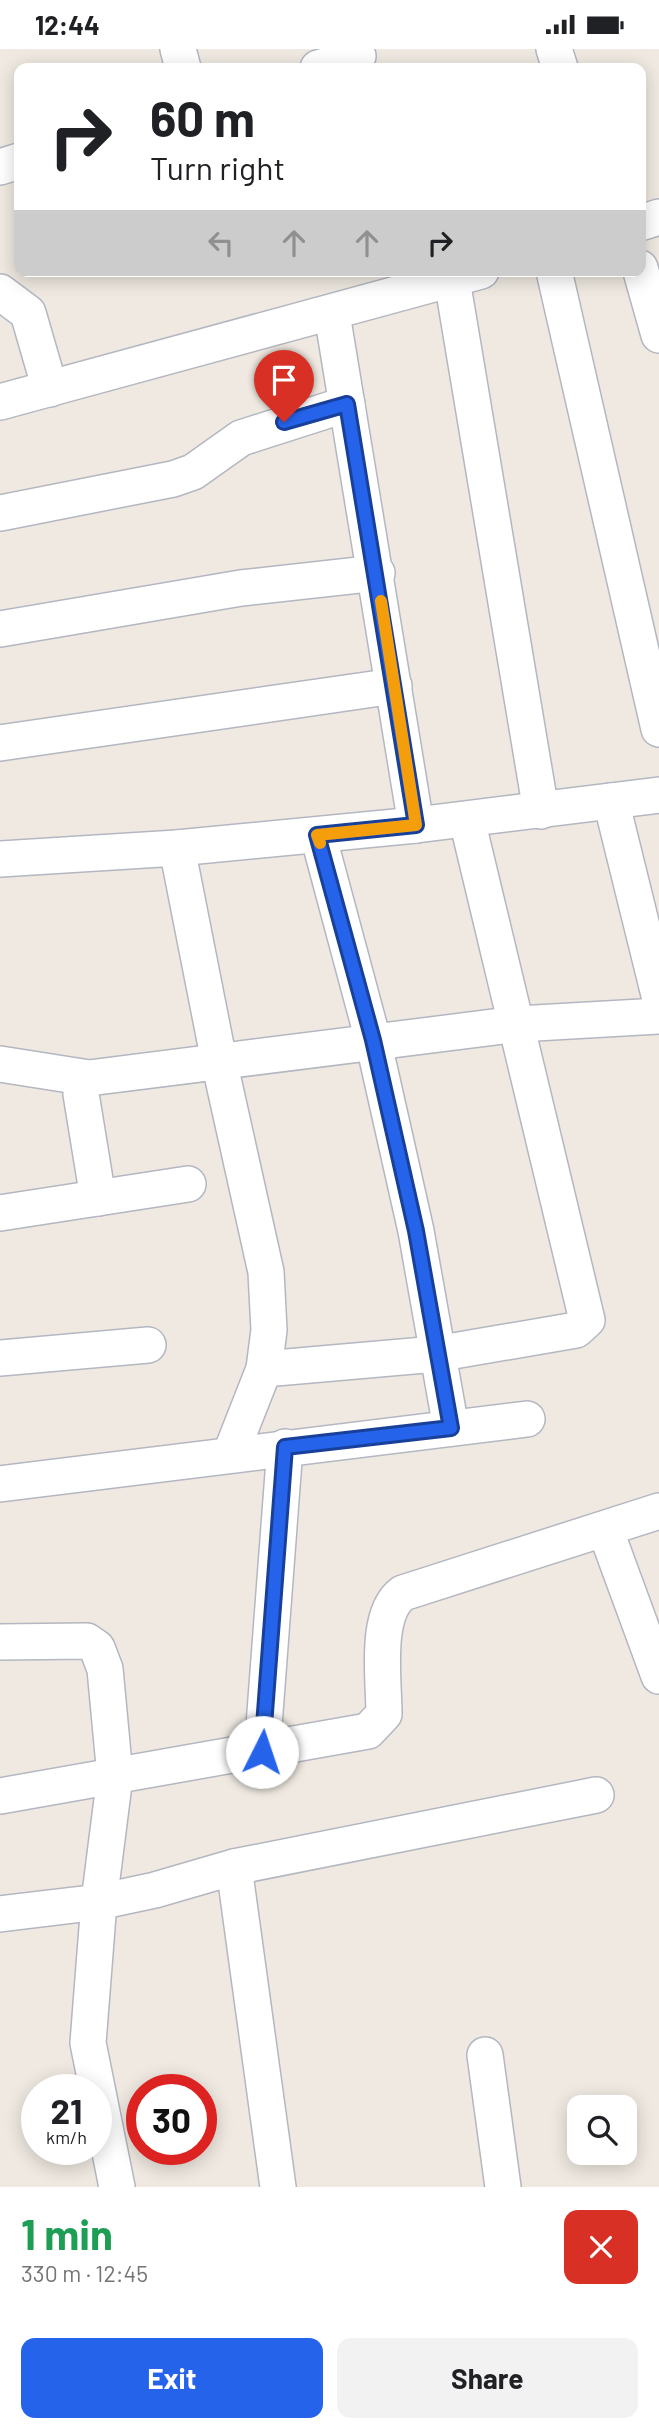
<!DOCTYPE html>
<html lang="en">
<head>
<meta charset="utf-8">
<style>
	:root { --surface:#fff; --page:#f2f2f2; --text:#202124; --muted:#757577; --accent:#2563eb }
	body { margin:0; font-family:Barlow,sans-serif; background:var(--page); color:var(--text); height:100vh; display:flex; flex-direction:column; font-size:26px; white-space:nowrap }
	* { box-sizing:border-box; margin:0 }
	p { font-size:23px; color:var(--muted) }
	.icon { flex:none; width:38px; height:38px; fill:none; stroke:currentColor; stroke-width:2; stroke-linecap:round; stroke-linejoin:round }
	.map { position:relative; height:2138px; overflow:hidden }
	.drawer { display:flex; flex-direction:column; background:var(--surface); flex:1 }
	.drawer>* { flex:none }
	.top-card { position:absolute; left:14px; top:14px; width:632px; height:214px; border-radius:14px; box-shadow:0 4px 18px #0003; background:#fff; color:var(--text); overflow:hidden }
	.buttons { position:absolute; left:567px; top:2046px; display:grid; gap:14px }
	.buttons a { display:grid; place-items:center; width:70px; height:70px; border-radius:14px; background:var(--surface); box-shadow:0 4px 18px #0003; font-size:35px }
	.speed { position:absolute; left:21px; top:2025px; display:flex; gap:14px; font-size:35px; font-weight:700; text-align:center }
	.speed>* { display:grid; place-content:center; width:91px; height:91px; border-radius:50%; background:var(--surface); box-shadow:0 4px 18px #0003; line-height:1 }
	.speed small { font-size:18px; font-weight:400 }
	.speed .limit { border:10px solid #d22; background:#fff; color:#111 }
	.pin { position:absolute; display:grid; place-items:center; width:60px; height:60px; color:#fff; margin:-72px -30px; border-radius:50% 50% 50% 0; rotate:-45deg; box-shadow:0 0 7px #0007 }
	.pin .icon { rotate:45deg }
	.me { position:absolute; width:77px; margin:-38px; rotate:4deg; stroke-linejoin:round; filter:drop-shadow(0 0 5px #0008) }
	.turn { display:flex; align-items:center; gap:24px; height:147px; padding:0 21px; font-size:32px }
	.turn .icon { width:91px; height:91px; stroke-width:2.5 }
	.turn b { display:block; font-size:49px; line-height:60px }
	.lanes { display:flex; align-items:center; height:66px; padding:0 21px; background:#0003; justify-content:center; gap:35px; direction:ltr }
	.lanes .off { opacity:.35 }
	.round { display:grid; place-items:center; flex:none; width:74px; height:74px; border-radius:14px; background:var(--page) }
	.headline { display:flex; align-items:center; justify-content:space-between; height:119px; padding:0 21px }
	h1 { font-size:42px; font-weight:700; line-height:52px; color:#1e9e55 }
	.primary-button { display:flex; gap:14px; margin-top:auto; padding:14px 21px }
	.primary-button a { flex:1; height:80px; border-radius:14px; background:var(--accent); color:#fff; font-size:28px; font-weight:700; line-height:80px; text-align:center }
	.primary-button a+a { background:var(--page); color:var(--text) }
	.status { display:flex; justify-content:space-between; align-items:center; height:49px; padding:0 35px; background:var(--surface); direction:ltr }
	.status svg { height:19px; fill:currentColor }
	.map>svg:first-child { display:block }
	.lines { fill:none; stroke-linecap:round; stroke-linejoin:round }
	.street-casing { stroke:#b4b7c1; stroke-width:38 }
	.street { stroke:#fff; stroke-width:35 }
	.route-casing { stroke:#184099; stroke-width:18 }
	.route { stroke:#2563eb; stroke-width:12 }
	.slow { stroke:#f59e0b; stroke-width:12 }
</style>
</head>
<body>
<div class="status"><b>12:44</b><svg viewBox="0 0 49 12"><path d="M0 12V9h3v3zM5 12V6h3v6zM10 12V3h3v9zM15 12V0h3v12zM26 1h20v11H26zM47 4h2v5h-2z"/></svg></div>
<div class="map">
<svg width="659" height="2138" viewBox="0 0 659 2138">
	<rect width="100%" height="100%" fill="#efe9e1"/>
	<g class="lines">
		<g class="street-casing">
			<g id="street">
				<polyline points="178,0 183,19"/>
				<polyline points="554,0 560,19"/>
				<polyline points="318,19 358,7"/>
				<polyline points="0,118 19,112"/>
				<polyline points="640,174 659,168"/>
				<polyline points="640,219 659,286"/>
				<polyline points="554,222 659,680"/>
				<polyline points="452,231 541,762"/>
				<polyline points="0,243 28,264 50,340"/>
				<polyline points="332,265 416,776"/>
				<polyline points="0,353 481,222"/>
				<polyline points="0,464 173,430 193,423 241,389 347,355"/>
				<polyline points="0,580 241,539 377,524"/>
				<polyline points="0,694 394,637"/>
				<polyline points="611,752 659,946"/>
				<polyline points="318,786 373,991 416,1182 451,1379"/>
				<polyline points="177,799 219,1012 266,1223 269,1281 264,1320 231,1404"/>
				<polyline points="0,810 177,799 416,776 659,746"/>
				<polyline points="0,1015 89,1029"/>
				<polyline points="98,1149 81,1045 84,1032 89,1029 518,975 659,967"/>
				<polyline points="0,1164 188,1135"/>
				<polyline points="0,1309 148,1296"/>
				<polyline points="264,1320 436,1305 576,1281 587,1271 467,771"/>
				<polyline points="0,1435 527,1370"/>
				<polyline points="605,1480 659,1627"/>
				<polyline points="0,1593 87,1592 97,1599 105,1620 115,1727 99,1853 88,1994 117,2138"/>
				<polyline points="262,1703 285,1398"/>
				<path d="M0,1747l368,-65 16,-17c0,-33 -10,-101 19,-121l256,-82"/>
				<polyline points="234,1818 278,2138"/>
				<polyline points="0,1865 99,1853 155,1841 234,1818 596,1746"/>
				<polyline points="485,2006 503,2138"/>
			</g>
		</g>
		<use href="#street" class="street"/>
	</g>
	<g class="lines">
		<g class="route-casing">
			<polyline id="route" points="262,1703 285,1398 451,1379 416,1182 373,991 317,786 416,776 347,355 284,373"/>
		</g>
		<use href="#route" class="route"/>
		<polyline class="slow" points="320,794 317,786 416,776 381,552"/>
	</g>
</svg>
<div class="buttons">
<a><svg class="icon" aria-label="search" viewBox="0 0 24 24"><circle cx="10" cy="10" r="6"/><path d="M15 15l6 6"/></svg></a>
</div>
<div class="speed"><div>21<small>km/h</small></div><div class="limit">30</div></div>
<div class="pin" style="left:284px;top:373px;background:#d93025"><svg class="icon" aria-label="arrive" viewBox="0 0 24 24"><path d="M6 21V4h12l-3 4 3 4H6"/></svg></div>
<svg class="me" style="left:262px;top:1703px" viewBox="-20 -20 40 40"><circle r="19" fill="#fff"/><path d="M0-13L10 11 0 6-10 11z" fill="#2563eb"/></svg>
<div class="top-card">
<div class="turn"><svg class="icon" aria-label="right" viewBox="0 0 24 24"><path d="M7 20v-9h11M14 6l5 5-5 5"/></svg><div><b>60 m</b>Turn right</div></div>
<div class="lanes"><svg class="icon off" aria-label="left" viewBox="0 0 24 24"><path d="M17 20v-9H6M10 6l-5 5 5 5"/></svg><svg class="icon off" aria-label="ahead" viewBox="0 0 24 24"><path d="M12 20V5M6 11l6-6 6 6"/></svg><svg class="icon off" aria-label="ahead" viewBox="0 0 24 24"><path d="M12 20V5M6 11l6-6 6 6"/></svg><svg class="icon" aria-label="right" viewBox="0 0 24 24"><path d="M7 20v-9h11M14 6l5 5-5 5"/></svg></div>
</div>
</div>
<section class="drawer">
<div class="headline"><div><h1>1 min</h1><p>330 m · 12:45</p></div><a class="round" style="background:#d93025;color:#fff"><svg class="icon" aria-label="close" viewBox="0 0 24 24"><path d="M6 6l12 12M18 6L6 18"/></svg></a></div>
<div class="primary-button"><a>Exit</a><a>Share</a></div>
</section>
</body>
</html>
